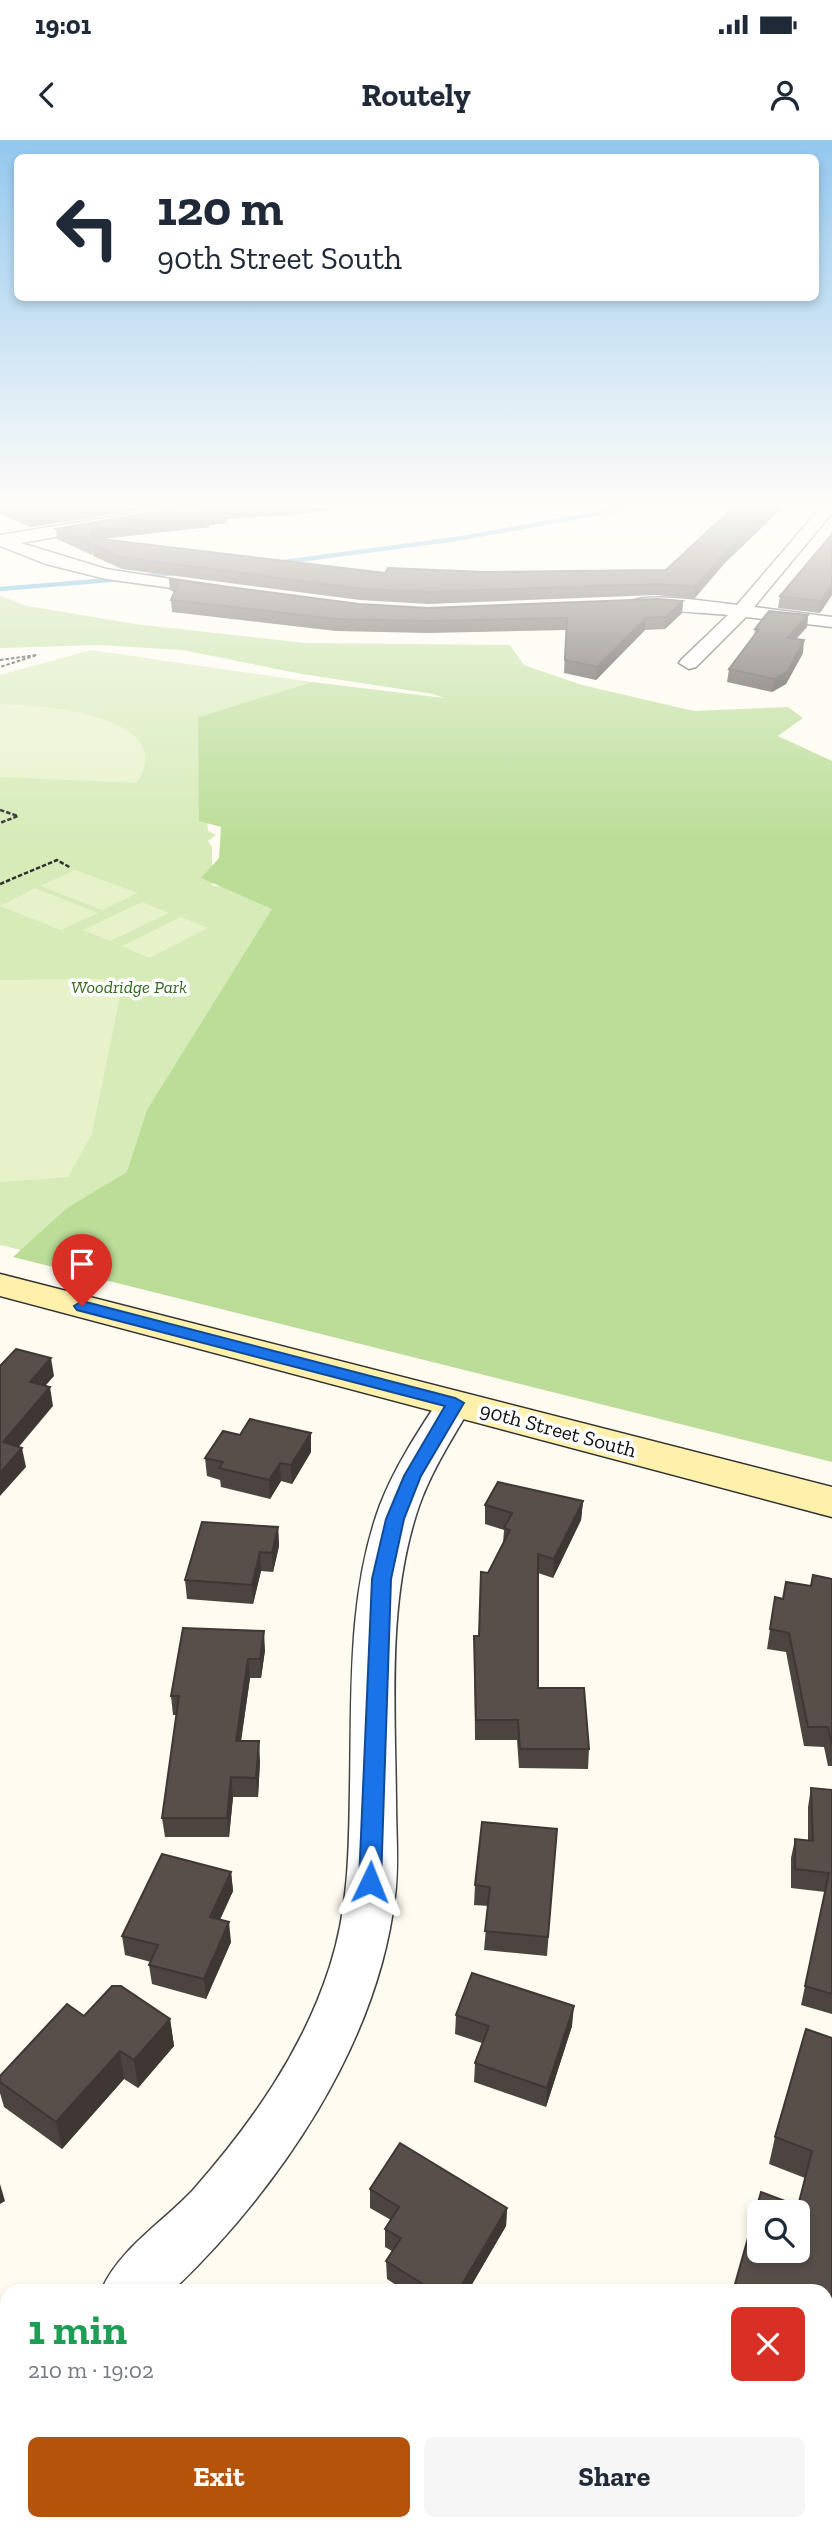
<!DOCTYPE html>
<html lang="en">
<head>
<meta charset="utf-8">
<style>
	:root { --surface:#fff; --page:#f6f6f7; --text:#1f2937; --muted:#747a83; --accent:#b45309 }
	body { margin:0; font-family:"Zilla Slab",serif; background:var(--page); color:var(--text); height:100vh; display:flex; flex-direction:column; font-size:26px; white-space:nowrap }
	* { box-sizing:border-box; margin:0 }
	p { font-size:23px; color:var(--muted) }
	.icon { flex:none; width:38px; height:38px; fill:none; stroke:currentColor; stroke-width:2; stroke-linecap:round; stroke-linejoin:round }
	.map { position:relative; flex:1; overflow:hidden }
	.side { position:absolute; left:0px; top:2144px; width:833px; height:247px; display:flex; flex-direction:column; background:var(--surface); border-radius:21px 21px 0 0; box-shadow:0 4px 10px #0003 }
	.side>* { flex:none }
	.hud { position:absolute; left:14px; top:14px; width:805px; height:147px; border-radius:10px; box-shadow:0 4px 10px #0003; background:#fff; color:var(--text); overflow:hidden }
	.controls { position:absolute; left:747px; top:2060px; display:grid; gap:14px }
	.controls a { display:grid; place-items:center; width:63px; height:63px; border-radius:10px; background:var(--surface); box-shadow:0 4px 10px #0003; font-size:35px }
	.pin { position:absolute; display:grid; place-items:center; width:60px; height:60px; color:#fff; margin:-72px -30px; border-radius:50% 50% 50% 0; rotate:-45deg; box-shadow:0 0 7px #0007 }
	.pin .icon { rotate:45deg }
	.me { position:absolute; width:77px; margin:-38px; rotate:2deg; stroke-linejoin:round; filter:drop-shadow(0 0 5px #0008) }
	.turn { display:flex; align-items:center; gap:24px; height:147px; padding:0 28px; font-size:32px }
	.turn .icon { width:91px; height:91px; stroke-width:2.5 }
	.turn b { display:block; font-size:49px; line-height:60px }
	.round { display:grid; place-items:center; flex:none; width:74px; height:74px; border-radius:10px; background:var(--page) }
	.headline { display:flex; align-items:center; justify-content:space-between; height:119px; padding:0 28px }
	h1 { font-size:42px; font-weight:700; line-height:52px; color:#1e9e55 }
	.primary-button { display:flex; gap:14px; margin-top:auto; padding:14px 28px }
	.primary-button a { flex:1; height:80px; border-radius:10px; background:var(--accent); color:#fff; font-size:28px; font-weight:700; line-height:80px; text-align:center }
	.primary-button a+a { background:var(--page); color:var(--text) }
	.status { display:flex; justify-content:space-between; align-items:center; height:49px; padding:0 35px; background:var(--surface); direction:ltr }
	.status svg { height:19px; fill:currentColor }
	header { display:flex; justify-content:space-between; align-items:center; height:91px; padding:0 28px; background:var(--surface); font-size:32px; font-weight:700 }
	.map>svg:first-child { display:block }
	.green { fill:#d6ebb8 }
	.forest { fill:#bbdd97 }
	.pitch { fill:#e7f2cb }
	.lines { fill:none; stroke-linecap:round; stroke-linejoin:round }
	.stream { stroke:#389ed2; stroke-width:4.5 }
	.street-casing { stroke:#424242; stroke-width:3 }
	.secondary-casing { stroke:#313131; stroke-width:3 }
	.path-far1 { stroke:#313131; stroke-width:2; stroke-dasharray:3.5 2; stroke-linecap:butt }
	.path { stroke:#313131; stroke-width:2.5; stroke-dasharray:4.5 2; stroke-linecap:butt }
	.street { fill:#fff; fill-rule:evenodd }
	.secondary { fill:#fff1ac; fill-rule:evenodd }
	.wall { fill:#4c4440 }
	.shaded-wall { fill:#3e3734 }
	.building { fill:#584f4b; stroke:#3e3734; stroke-width:2; fill-rule:evenodd }
	.route { fill:#1a73e8; stroke:#114b97; stroke-width:2 }
	.labels { text-anchor:middle; stroke-width:7; stroke-linejoin:round; paint-order:stroke }
	.far-park-label { font-size:18px; font-style:italic; fill:#316a1c; stroke:#fff }
	.street-label { font-size:21px; fill:#0f0f0f; stroke:#fff }
</style>
</head>
<body>
<div class="status"><b>19:01</b><svg viewBox="0 0 49 12"><path d="M0 12V9h3v3zM5 12V6h3v6zM10 12V3h3v9zM15 12V0h3v12zM26 1h20v11H26zM47 4h2v5h-2z"/></svg></div>
<header><svg class="icon" aria-label="back" viewBox="0 0 24 24"><path d="M15 5l-7 7 7 7"/></svg>Routely<svg class="icon" aria-label="person" viewBox="0 0 24 24"><circle cx="12" cy="8" r="4"/><path d="M4 21q1-7 8-7t8 7"/></svg></header>
<div class="map">
<svg width="832" height="2389" viewBox="0 0 832 2389">
	<rect width="100%" height="100%" fill="#fffbf1"/>
	<polygon class="green" points="91,510 312,542 198,577 208,691 216,695 208,701 212,707 212,746 320,751 137,1138 0,1105 0,535"/>
	<polygon class="forest" points="0,456 28,466 135,484 306,503 510,505 524,525 582,545 694,571 788,567 803,578 778,596 832,621 832,1322 13,1117 67,1068 127,1032 147,970 272,769 201,738 219,718 221,687 199,681 198,577 312,542 444,558 433,554 302,534 182,510 99,505 0,508"/>
	<g class="pitch">
		<path d="M0,564c38,1 181,10 137,79l-137,-6z"/>
		<polygon points="75,730 138,753 102,770 40,746"/>
		<polygon points="35,748 98,773 61,790 0,766"/>
		<polygon points="142,762 169,773 110,801 83,790"/>
		<polygon points="181,777 208,788 149,818 122,806"/>
		<polygon points="103,839 122,847 92,994 68,1037 0,1042 0,840"/>
	</g>
	<g class="lines">
		<g class="stream">
			<polyline points="276,423 456,399 628,368"/>
			<polyline points="137,437 174,433"/>
			<polyline points="0,449 122,439"/>
		</g>
		<g class="street-casing">
			<g id="street">
				<polygon points="166,368 199,368 191,373 21,403 106,429 223,447 226,451 223,455 106,439 46,424 0,406 0,395"/>
				<path d="M820,368h12v5l-78,94 78,10v10l-86,-10 -50,50 -7,2 -10,-6 3,-4 46,-44c-16,-2 -95,-5 -101,-11 13,-14 90,-1 110,1z"/>
				<path d="M455,1251l13,4 5,8c-19,33 -41,66 -54,103 -32,93 -24,198 -23,295 0,32 3,64 -1,95 -17,149 -117,294 -223,395h-71c17,-41 62,-69 92,-101 58,-66 110,-139 137,-224 19,-59 19,-117 20,-178 2,-93 -3,-194 30,-283 15,-39 39,-75 62,-110z"/>
				<polygon points="7,2209 7,2269 0,2271 0,2211"/>
			</g>
		</g>
		<g class="secondary-casing">
			<polygon id="secondary" points="0,1134 832,1347 832,1377 0,1156"/>
		</g>
		<polyline class="path-far1" points="0,520 37,515 0,527"/>
		<g class="path">
			<polyline points="0,670 18,676 0,683"/>
			<polyline points="0,744 57,720 71,728"/>
		</g>
		<use href="#street" class="street"/>
		<use href="#secondary" class="secondary"/>
	</g>
	<g class="wall">
		<polygon points="0,368 150,368 30,387 0,374"/>
		<polygon points="301,374 226,379 226,383 209,385 209,387 98,399 385,433 666,430 724,424 694,459 657,455 428,464 360,460 122,429 93,416 92,408 92,415 57,399 56,389"/>
		<polygon points="832,394 832,455 820,473 778,468 780,456"/>
		<polygon points="169,439 359,464 428,468 683,461 682,473 665,489 645,490 596,540 564,533 566,490 428,493 336,491 172,472 171,460 174,452 170,450"/>
		<polygon points="808,475 807,487 796,499 803,513 786,544 772,552 727,542 729,529 754,496 755,489"/>
		<polygon points="311,1312 292,1344 281,1341 270,1359 221,1347 220,1340 207,1336 205,1318"/>
		<polygon points="583,1361 581,1380 553,1438 538,1433 538,1548 589,1609 588,1629 519,1628 517,1600 475,1600 474,1496 479,1496 488,1433 503,1403 504,1390 485,1384 485,1365"/>
		<polygon points="278,1387 279,1406 273,1432 261,1431 253,1464 187,1459 185,1440"/>
		<polygon points="832,1439 832,1626 828,1626 824,1607 804,1606 786,1512 767,1509 775,1457 783,1459 811,1446"/>
		<polygon points="265,1510 261,1538 250,1538 241,1601 260,1621 258,1657 233,1657 229,1697 165,1697 162,1678 176,1575 173,1575 171,1556"/>
		<polygon points="811,1648 832,1650 832,1874 801,1865 825,1752 791,1748 791,1718 795,1699 808,1701 808,1667"/>
		<polygon points="557,1689 547,1816 484,1810 488,1766 474,1765 475,1745"/>
		<polygon points="231,1732 233,1751 220,1780 231,1802 206,1859 152,1844 149,1825 151,1822 125,1815 122,1796"/>
		<polygon points="456,1875 572,1886 546,1967 474,1942 475,1923 482,1903 455,1894"/>
		<polygon points="84,1876 170,1879 174,1906 138,1948 124,1939 62,2009 4,1967 0,1953 0,1936"/>
		<polygon points="832,1898 832,2185 829,2197 826,2196 826,2151 805,2038 769,2024 775,1997"/>
		<polygon points="370,2049 507,2068 506,2086 468,2151 405,2151 387,2139 386,2121 392,2111 385,2107 385,2089 391,2080 370,2068"/>
		<polygon points="246,2384 335,2384 335,2387 334,2389 252,2389"/>
	</g>
	<g class="shaded-wall">
		<polygon points="87,368 150,368 30,387 29,377"/>
		<polygon points="243,368 339,368 301,374 226,379 226,383 209,385 209,387 92,400 92,415 91,389 206,375 221,369"/>
		<polygon points="772,368 782,368 724,424 694,459 695,447 725,413"/>
		<polygon points="832,445 832,455 820,473 821,461"/>
		<polygon points="683,461 682,473 665,489 666,477"/>
		<polygon points="808,475 807,487 786,510 787,498"/>
		<polygon points="646,478 645,490 596,540 597,527"/>
		<polygon points="804,500 803,513 786,544 772,552 774,539"/>
		<polygon points="51,1218 54,1236 33,1260 30,1242"/>
		<polygon points="50,1247 53,1266 7,1321 3,1302"/>
		<polygon points="311,1293 311,1312 292,1344 291,1325"/>
		<polygon points="22,1308 26,1327 0,1356 0,1333"/>
		<polygon points="280,1323 281,1341 270,1359 269,1340"/>
		<polygon points="583,1361 581,1380 553,1438 554,1419"/>
		<polygon points="278,1387 279,1406 273,1432 272,1413"/>
		<polygon points="260,1412 261,1431 253,1464 252,1445"/>
		<polygon points="264,1491 265,1510 261,1538 260,1519"/>
		<polygon points="248,1519 250,1538 238,1621 236,1601"/>
		<polygon points="259,1601 260,1621 258,1657 256,1638"/>
		<polygon points="231,1637 233,1657 229,1697 227,1678"/>
		<polygon points="231,1732 233,1751 212,1796 210,1777"/>
		<polygon points="229,1782 231,1802 206,1859 204,1839"/>
		<polygon points="574,1866 572,1886 546,1967 547,1948"/>
		<polygon points="170,1879 174,1906 138,1948 134,1920"/>
		<polygon points="120,1911 124,1939 62,2009 56,1982"/>
		<polygon points="0,2044 5,2061 0,2064"/>
		<polygon points="507,2068 506,2086 468,2151 458,2151"/>
		<polygon points="318,2384 335,2384 335,2387 334,2389 314,2389"/>
	</g>
	<g class="building">
		<polygon points="8,368 87,368 29,377"/>
		<polygon points="177,368 243,368 221,369 225,373 206,375 209,377 91,389 91,405 56,389"/>
		<polygon points="733,368 772,368 725,413 695,447 658,444 428,452 360,449 121,417 91,404 93,398 385,433 388,428 485,432 666,430"/>
		<polygon points="832,394 832,445 821,461 780,456"/>
		<polygon points="169,439 359,464 428,468 658,459 683,461 666,477 646,478 597,527 565,520 567,478 428,481 335,479 171,460 178,443"/>
		<polygon points="769,471 808,475 787,498 804,500 788,531 774,539 729,529 759,489 755,489"/>
		<polygon points="16,1209 51,1218 30,1242 50,1247 3,1302 22,1308 0,1333 0,1226"/>
		<polygon points="250,1279 311,1293 291,1325 280,1323 269,1340 219,1328 223,1322 205,1318 223,1291 240,1295"/>
		<polygon points="498,1342 583,1361 554,1419 538,1414 538,1548 584,1548 589,1609 520,1609 518,1580 476,1580 474,1496 479,1496 481,1432 488,1433 510,1390 504,1388 512,1373 485,1365"/>
		<polygon points="202,1382 278,1387 272,1413 260,1412 252,1445 185,1440"/>
		<polygon points="813,1435 832,1439 832,1606 828,1587 808,1587 789,1493 770,1489 775,1457 783,1459 786,1442 811,1446"/>
		<polygon points="183,1488 264,1491 260,1519 248,1519 236,1601 259,1601 256,1638 231,1637 227,1678 162,1678 179,1556 171,1556"/>
		<polygon points="811,1648 832,1650 832,1854 805,1846 829,1733 795,1729 795,1699 813,1701"/>
		<polygon points="482,1682 557,1689 548,1797 485,1791 490,1747 475,1745"/>
		<polygon points="162,1714 231,1732 210,1777 229,1782 204,1839 149,1825 158,1805 122,1796"/>
		<polygon points="472,1833 574,1866 547,1948 475,1923 489,1886 456,1875"/>
		<polygon points="112,1846 121,1846 170,1879 134,1920 120,1911 56,1982 0,1942 0,1936 67,1864 84,1876"/>
		<path d="M806,1889l26,9v271l-6,-2v-16h-93l28,-99 37,14 14,-55 -37,-14zM760,2072h38v38h-38z"/>
		<polygon points="400,2003 507,2068 458,2151 434,2151 386,2121 401,2098 385,2089 399,2067 370,2049"/>
		<polygon points="7,2367 7,2383 1,2371"/>
		<polygon points="7,2384 117,2384 120,2389 10,2389"/>
		<polygon points="268,2384 318,2384 314,2389 273,2389"/>
		<polygon points="715,2384 819,2384 817,2389 714,2389"/>
	</g>
	<linearGradient id="sky" x2="0" y2="1"><stop stop-color="#93c7ee"/><stop offset="0.52" stop-color="#fffdf9"/><stop offset="1" stop-color="#fffdf9" stop-opacity="0"/></linearGradient>
	<rect width="832" height="702" fill="url(#sky)"/>
	<polygon class="route" points="82,1161 455,1258 464,1263 421,1336 404,1379 391,1439 381,1742 378,1749 370,1751 363,1749 359,1742 372,1439 386,1379 404,1336 445,1266 77,1170 74,1166"/>
	<g class="labels">
		<g class="far-park-label">
			<text x="129" y="853">Woodridge Park</text>
		</g>
		<g class="street-label">
			<text transform="translate(558 1290) rotate(15)" y="7">90th Street South</text>
		</g>
	</g>
</svg>
<div class="controls">
<a><svg class="icon" aria-label="search" viewBox="0 0 24 24"><circle cx="10" cy="10" r="6"/><path d="M15 15l6 6"/></svg></a>
</div>
<div class="pin" style="left:82px;top:1166px;background:#d93025"><svg class="icon" aria-label="arrive" viewBox="0 0 24 24"><path d="M6 21V4h12l-3 4 3 4H6"/></svg></div>
<svg class="me" style="left:370px;top:1742px" viewBox="-20 -20 40 40"><path d="M0-17L14 15 0 8-14 15z" fill="#1a73e8" stroke="#fff" stroke-width="4"/></svg>
<div class="hud">
<div class="turn"><svg class="icon" aria-label="left" viewBox="0 0 24 24"><path d="M17 20v-9H6M10 6l-5 5 5 5"/></svg><div><b>120 m</b>90th Street South</div></div>
</div>
<section class="side">
<div class="headline"><div><h1>1 min</h1><p>210 m · 19:02</p></div><a class="round" style="background:#d93025;color:#fff"><svg class="icon" aria-label="close" viewBox="0 0 24 24"><path d="M6 6l12 12M18 6L6 18"/></svg></a></div>
<div class="primary-button"><a>Exit</a><a>Share</a></div>
</section>
</div>
</body>
</html>
